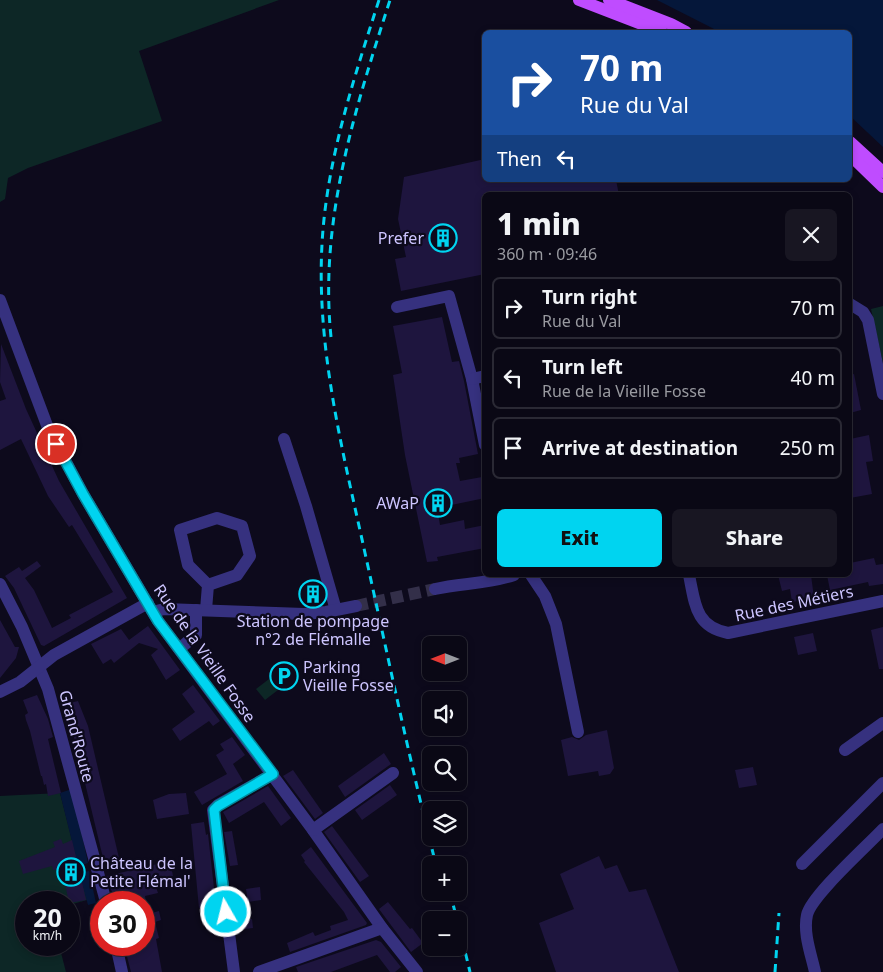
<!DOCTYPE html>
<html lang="en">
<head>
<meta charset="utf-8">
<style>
	:root { --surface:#0a0815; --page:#181622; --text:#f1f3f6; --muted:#999aa0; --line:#2a2934; --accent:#00d4f0 }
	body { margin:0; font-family:"Noto Sans",sans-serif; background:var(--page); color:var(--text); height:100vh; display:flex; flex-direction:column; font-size:19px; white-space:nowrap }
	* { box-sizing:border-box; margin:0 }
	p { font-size:16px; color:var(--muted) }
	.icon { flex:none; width:28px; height:28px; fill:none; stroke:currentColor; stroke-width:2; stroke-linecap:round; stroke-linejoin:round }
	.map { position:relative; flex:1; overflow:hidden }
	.side { position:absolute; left:482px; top:192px; width:370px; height:385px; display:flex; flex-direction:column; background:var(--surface); border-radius:8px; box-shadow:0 2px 8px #0003,0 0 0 1px var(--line) }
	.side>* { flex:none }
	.guide { position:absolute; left:482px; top:30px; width:370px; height:152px; border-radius:8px; box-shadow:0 2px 8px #0003,0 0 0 1px var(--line); background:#1a4fa0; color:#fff; overflow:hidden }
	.needle { width:32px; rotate:270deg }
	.controls { position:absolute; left:422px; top:636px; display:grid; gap:10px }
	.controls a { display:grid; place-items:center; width:45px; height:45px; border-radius:8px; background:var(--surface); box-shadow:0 2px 8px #0003,0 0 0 1px var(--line); font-size:25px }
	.speed { position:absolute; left:15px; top:891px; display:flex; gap:10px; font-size:25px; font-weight:700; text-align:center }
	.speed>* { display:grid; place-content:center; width:65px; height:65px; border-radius:50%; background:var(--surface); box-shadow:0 2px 8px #0003,0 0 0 1px var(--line); line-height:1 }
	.speed small { font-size:12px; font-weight:400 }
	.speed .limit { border:8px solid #d22; background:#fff; color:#111 }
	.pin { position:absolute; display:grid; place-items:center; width:42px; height:42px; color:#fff; margin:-21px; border:2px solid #fff; border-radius:50%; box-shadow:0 1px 5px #0007 }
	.me { position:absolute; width:55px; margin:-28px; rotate:352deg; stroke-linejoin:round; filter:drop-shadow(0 0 4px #0008) }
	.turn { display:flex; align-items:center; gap:18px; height:105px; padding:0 15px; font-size:22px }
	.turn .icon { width:65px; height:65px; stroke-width:2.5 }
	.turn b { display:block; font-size:35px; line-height:42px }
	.then { display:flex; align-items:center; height:48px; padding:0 15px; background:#0003; gap:10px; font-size:19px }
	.round { display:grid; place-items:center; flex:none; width:52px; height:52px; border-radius:8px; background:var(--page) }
	.head { display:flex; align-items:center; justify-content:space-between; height:85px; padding:0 15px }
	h1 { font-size:30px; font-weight:800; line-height:38px }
	.button { display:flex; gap:10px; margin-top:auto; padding:10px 15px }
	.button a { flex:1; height:58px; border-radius:8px; background:var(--accent); color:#111; font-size:20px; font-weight:800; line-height:58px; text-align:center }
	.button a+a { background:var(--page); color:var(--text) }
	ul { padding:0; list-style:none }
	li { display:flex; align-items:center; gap:15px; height:62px; margin:0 10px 8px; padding:0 5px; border:2px solid var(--line); border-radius:8px }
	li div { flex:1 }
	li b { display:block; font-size:19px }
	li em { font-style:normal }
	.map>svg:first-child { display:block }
	.green { fill:#0d2726 }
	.water { fill:#05173a }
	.building { fill:#1e153e }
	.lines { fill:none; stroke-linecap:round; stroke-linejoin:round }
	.minor-tunnel { stroke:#332f49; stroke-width:12; stroke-dasharray:12 6; stroke-linecap:butt }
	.minor { stroke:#36317f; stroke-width:12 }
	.major { stroke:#bf4cff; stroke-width:12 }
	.rail { stroke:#00d4f0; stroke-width:3; stroke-dasharray:8 6; stroke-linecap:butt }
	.route-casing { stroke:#008a9c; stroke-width:12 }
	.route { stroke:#00d4f0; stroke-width:9 }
	.labels { text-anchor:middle; stroke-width:4.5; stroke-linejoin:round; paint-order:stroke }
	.poi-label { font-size:16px; fill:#cdc5ff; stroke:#0d0a1c; text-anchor:end }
	.street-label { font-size:16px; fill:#cdc5ff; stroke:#0d0a1c }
</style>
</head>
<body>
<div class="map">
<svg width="883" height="972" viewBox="0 0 883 972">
	<rect width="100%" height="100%" fill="#0d0a1c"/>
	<g class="green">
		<polygon points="0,0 279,0 139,51 162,121 28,168 8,178 5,199 0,202"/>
		<polygon points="883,306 883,363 871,309"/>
		<polygon points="269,679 278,690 265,700 256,689"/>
		<polygon points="60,793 87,900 69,905 69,902 26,902 26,945 59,945 66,972 0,972 0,796"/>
	</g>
	<g class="water">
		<polygon points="657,0 883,0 883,147 850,116 850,32 720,32"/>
		<polygon points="72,789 88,863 78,866 60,793"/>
		<polygon points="89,871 96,903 88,905 79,873"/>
	</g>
	<g class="building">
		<polygon points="485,159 485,180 616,180 619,195 485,195 485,274 401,291 395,259 406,257 398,219 404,177"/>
		<polygon points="442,317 452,362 459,361 464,381 478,454 459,458 460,463 456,463 460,481 482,477 485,498 437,508 440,525 464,520 465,529 485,525 485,548 437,557 438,561 427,562 405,455 393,375 402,373 393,326"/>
		<polygon points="1,344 26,409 59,481 127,598 44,646 41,645 14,588 5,576 19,567 22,571 37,561 41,566 25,578 34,590 52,628 71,618 69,615 113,592 72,525 69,527 48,496 21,439 0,450 0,401 6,399 0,382"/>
		<polygon points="854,374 861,410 850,413 850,375"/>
		<polygon points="869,435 873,461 866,462 872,494 850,498 850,439"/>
		<polygon points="874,558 876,565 883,564 883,584 869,586 868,582 830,590 827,575 850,575 850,563"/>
		<polygon points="778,575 811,575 814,598 792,602 790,589 782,591"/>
		<polygon points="0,620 15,647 19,647 16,658 0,678"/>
		<polygon points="148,626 180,670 166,680 151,655 158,649 139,643 114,663 111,659 103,664 91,644 121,629 129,640"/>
		<polygon points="883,627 883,669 879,669 871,630"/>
		<polygon points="813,633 817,651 798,655 794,637"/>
		<polygon points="193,685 220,721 213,726 209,721 180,741 172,729 195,712 182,694"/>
		<polygon points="37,695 48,719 53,737 48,739 61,793 48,796 46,784 44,785 42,776 41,776 30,731 26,720 25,715 28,713 23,700"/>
		<polygon points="78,701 88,726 119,858 104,862 66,704"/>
		<polygon points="607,730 614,768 610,774 599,776 598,771 568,776 561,740 572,737 579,740 586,735"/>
		<polygon points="232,737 245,755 233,764 243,781 202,805 194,792 227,774 216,755 224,750 220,744"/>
		<polygon points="384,753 391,764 345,797 338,786"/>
		<polygon points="753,767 757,785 739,788 735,770"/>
		<polygon points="293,770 323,813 315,819 283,776"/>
		<polygon points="390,785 397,795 362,820 355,810"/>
		<polygon points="268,786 291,818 281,826 264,802 229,823 223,812"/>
		<polygon points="186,793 189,814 157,819 153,800 169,794"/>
		<polygon points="204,822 206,835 208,834 217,915 203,917 202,908 199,908 191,824"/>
		<polygon points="332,826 369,876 360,882 324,832"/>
		<polygon points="232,831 238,865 230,866 224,832"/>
		<polygon points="61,839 63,844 72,840 79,869 73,871 77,883 82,882 86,900 69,903 62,869 53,870 52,866 23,874 19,861 55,847 53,842"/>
		<polygon points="311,847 367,923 366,925 290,952 287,943 313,932 315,936 331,930 330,926 348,920 344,912 304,862 305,861 301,855"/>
		<polygon points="599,856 605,869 617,865 629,892 646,889 679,972 556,972 539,923 574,909 560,874"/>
		<polygon points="170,861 173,876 154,881 158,893 145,896 146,902 115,902 107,876"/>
		<polygon points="260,887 261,900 248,902 246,889"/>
		<polygon points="388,902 410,929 412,928 423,943 411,952 379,909"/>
		<polygon points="159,911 161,920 155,922 159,938 156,939 162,972 131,972 124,945 144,945 144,915"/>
		<polygon points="252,919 253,928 237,930 236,921"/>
		<polygon points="376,940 381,942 401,967 395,972 390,972 377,955 331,972 298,972 296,967"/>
	</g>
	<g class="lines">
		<polyline class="minor-tunnel" points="356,606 435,589"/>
		<g class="minor">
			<polyline points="0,300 48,428 83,494 158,621 313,830 382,928 417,972"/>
			<polyline points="850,304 863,312 868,320 883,394"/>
			<polyline points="397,307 449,296 472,379 485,445"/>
			<polyline points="472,379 485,376"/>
			<polyline points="284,439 306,506 336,610"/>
			<polyline points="531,575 545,596 556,624 578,732"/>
			<path d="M689,575c6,28 6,52 39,58l155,-32"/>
			<polyline points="0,584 22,627 48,689 106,902"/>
			<path d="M435,589c26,-6 53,-5 79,-14"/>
			<polyline points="206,610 208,585 188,565 180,530 217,518 242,526 250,556 237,575 208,585"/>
			<polyline points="153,612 164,609 304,614 326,612 356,606"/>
			<polyline points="179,649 196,635 196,610"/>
			<polyline points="0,692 20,682 54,655 148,603"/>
			<polyline points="845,750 883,723"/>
			<polyline points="313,830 393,773"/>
			<polyline points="802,864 883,783"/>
			<polyline points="116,945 122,972"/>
			<polyline points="234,972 213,810 218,805 273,774"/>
			<polyline points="259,972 382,928"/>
			<path d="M815,972c-4,-18 -12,-39 -8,-57 4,-19 60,-69 76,-86"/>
		</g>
		<g class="major">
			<polyline points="579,0 662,32"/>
			<polyline points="609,0 671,24 686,32"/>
			<polyline points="850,142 883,172"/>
			<polyline points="850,155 883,187"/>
		</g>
		<g class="rail">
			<path d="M379,0c-23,72 -47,144 -55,219 -12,114 17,224 41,334 23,104 45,209 71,312"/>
			<path d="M331,337c-12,-116 24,-228 59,-337"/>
			<polyline points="450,892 457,920"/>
			<polyline points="459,926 470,972"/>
			<polyline points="775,972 779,913"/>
		</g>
	</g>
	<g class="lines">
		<g class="route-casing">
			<polyline id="route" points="56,444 83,494 158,621 273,774 218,806 214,810 226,912"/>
		</g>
		<use href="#route" class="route"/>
	</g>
	<defs>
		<g id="building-ring" transform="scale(1.4375)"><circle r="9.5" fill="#0d0a1c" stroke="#00d4f0" stroke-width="1.5"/><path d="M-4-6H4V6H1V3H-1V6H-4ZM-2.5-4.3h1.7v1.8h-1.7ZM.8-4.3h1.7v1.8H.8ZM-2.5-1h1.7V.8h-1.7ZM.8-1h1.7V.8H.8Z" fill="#00d4f0"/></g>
		<g id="parking-ring" transform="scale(1.4375)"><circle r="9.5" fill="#0d0a1c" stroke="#00d4f0" stroke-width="1.5"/><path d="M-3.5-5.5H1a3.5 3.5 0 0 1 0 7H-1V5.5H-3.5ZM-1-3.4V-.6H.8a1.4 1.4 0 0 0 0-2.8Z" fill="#00d4f0"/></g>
	</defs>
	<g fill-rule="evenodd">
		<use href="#building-ring" x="443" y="238"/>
		<use href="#building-ring" x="438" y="503"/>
		<use href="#building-ring" x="313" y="594"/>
		<use href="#parking-ring" x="284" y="676"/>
		<use href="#building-ring" x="71" y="872"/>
	</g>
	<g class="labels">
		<g class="poi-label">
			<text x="424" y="244">Prefer</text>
			<text x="419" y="509">AWaP</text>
			<text x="313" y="627" text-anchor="middle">Station de pompage<tspan x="313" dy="18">n°2 de Flémalle</tspan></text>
			<text x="303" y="673" text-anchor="start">Parking<tspan x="303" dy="18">Vieille Fosse</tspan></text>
			<text x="90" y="869" text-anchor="start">Château de la<tspan x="90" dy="18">Petite Flémal'</tspan></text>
		</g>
		<g class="street-label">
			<text transform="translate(794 603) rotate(-12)" y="6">Rue des Métiers</text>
			<text transform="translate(205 653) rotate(55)" y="6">Rue de la Vieille Fosse</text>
			<text transform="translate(77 736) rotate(75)" y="6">Grand'Route</text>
		</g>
	</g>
</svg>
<div class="controls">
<a><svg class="needle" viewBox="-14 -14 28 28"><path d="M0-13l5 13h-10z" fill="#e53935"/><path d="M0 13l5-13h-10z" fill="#999aa0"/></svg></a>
<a><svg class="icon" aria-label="sound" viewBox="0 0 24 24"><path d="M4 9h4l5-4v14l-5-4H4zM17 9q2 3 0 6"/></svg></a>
<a><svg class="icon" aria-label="search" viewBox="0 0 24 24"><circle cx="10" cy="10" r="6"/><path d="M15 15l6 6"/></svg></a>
<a><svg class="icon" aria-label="layers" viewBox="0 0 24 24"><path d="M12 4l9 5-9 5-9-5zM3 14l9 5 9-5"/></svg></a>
<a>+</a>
<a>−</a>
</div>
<div class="speed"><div>20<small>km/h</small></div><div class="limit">30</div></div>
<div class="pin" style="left:56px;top:444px;background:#d93025"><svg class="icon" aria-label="arrive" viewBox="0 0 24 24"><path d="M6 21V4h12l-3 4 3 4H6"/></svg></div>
<svg class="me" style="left:226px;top:912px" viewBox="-20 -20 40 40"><circle r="17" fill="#00d4f0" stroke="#fff" stroke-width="3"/><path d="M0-11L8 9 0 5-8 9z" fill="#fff"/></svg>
<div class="guide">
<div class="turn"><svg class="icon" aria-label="right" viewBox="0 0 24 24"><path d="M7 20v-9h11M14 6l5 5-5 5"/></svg><div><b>70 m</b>Rue du Val</div></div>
<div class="then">Then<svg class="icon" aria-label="left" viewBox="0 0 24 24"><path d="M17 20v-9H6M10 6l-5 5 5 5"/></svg></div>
</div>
<section class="side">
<div class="head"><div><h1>1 min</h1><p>360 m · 09:46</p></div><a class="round"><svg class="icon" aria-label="close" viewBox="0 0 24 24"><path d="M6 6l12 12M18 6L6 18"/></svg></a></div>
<ul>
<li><svg class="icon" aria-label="right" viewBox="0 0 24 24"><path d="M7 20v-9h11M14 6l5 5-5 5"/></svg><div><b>Turn right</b><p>Rue du Val</p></div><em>70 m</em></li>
<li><svg class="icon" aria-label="left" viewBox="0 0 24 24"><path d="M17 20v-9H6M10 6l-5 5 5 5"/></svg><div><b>Turn left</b><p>Rue de la Vieille Fosse</p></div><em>40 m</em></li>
<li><svg class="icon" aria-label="arrive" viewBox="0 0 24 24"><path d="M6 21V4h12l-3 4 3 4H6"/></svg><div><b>Arrive at destination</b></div><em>250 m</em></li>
</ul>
<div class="button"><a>Exit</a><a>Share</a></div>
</section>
</div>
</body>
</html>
